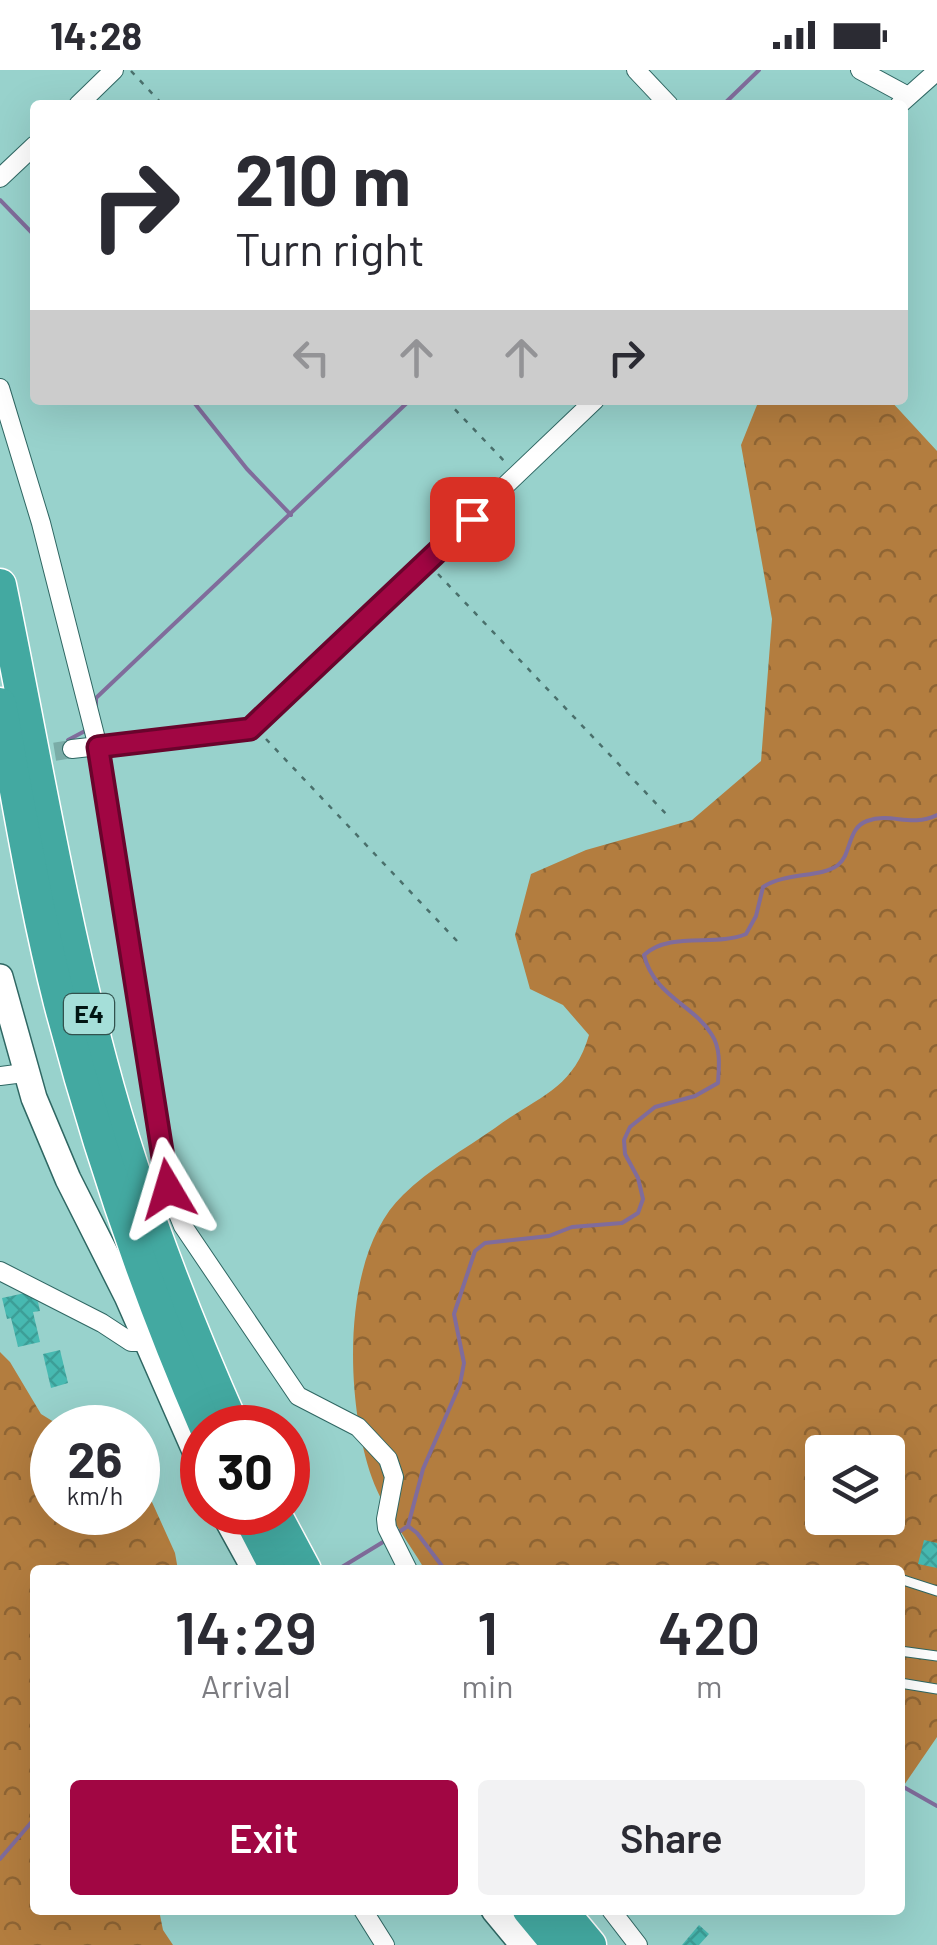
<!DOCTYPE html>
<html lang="en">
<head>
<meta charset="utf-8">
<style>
	:root { --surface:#fff; --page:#f2f2f3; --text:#2b2b33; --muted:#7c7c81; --accent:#a10643 }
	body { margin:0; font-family:Barlow,sans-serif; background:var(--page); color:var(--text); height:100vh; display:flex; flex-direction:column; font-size:38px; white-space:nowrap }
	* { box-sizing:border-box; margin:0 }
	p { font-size:32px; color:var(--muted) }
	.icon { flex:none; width:55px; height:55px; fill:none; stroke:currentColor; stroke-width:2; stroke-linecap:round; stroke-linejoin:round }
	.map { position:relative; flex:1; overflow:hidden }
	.drawer { position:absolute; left:30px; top:1495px; width:875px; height:350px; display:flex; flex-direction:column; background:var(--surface); border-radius:10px; box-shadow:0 10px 40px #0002 }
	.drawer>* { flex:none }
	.hud { position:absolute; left:30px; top:30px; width:878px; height:305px; border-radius:10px; box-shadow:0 10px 40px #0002; background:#fff; color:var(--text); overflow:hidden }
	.controls { position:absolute; left:805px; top:1365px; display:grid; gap:20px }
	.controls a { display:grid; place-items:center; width:100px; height:100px; border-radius:10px; background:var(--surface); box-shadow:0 10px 40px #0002; font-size:50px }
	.speed { position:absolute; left:30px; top:1335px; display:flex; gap:20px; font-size:50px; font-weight:700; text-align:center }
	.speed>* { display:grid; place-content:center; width:130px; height:130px; border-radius:50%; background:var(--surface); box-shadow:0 10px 40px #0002; line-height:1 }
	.speed small { font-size:25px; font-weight:400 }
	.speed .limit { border:15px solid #d22; background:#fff; color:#111 }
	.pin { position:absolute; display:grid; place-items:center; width:85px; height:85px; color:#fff; margin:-42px; border-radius:20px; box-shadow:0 5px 15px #0006 }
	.me { position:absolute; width:110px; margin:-55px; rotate:353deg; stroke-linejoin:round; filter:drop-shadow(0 0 8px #0008) }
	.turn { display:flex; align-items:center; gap:35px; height:210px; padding:0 40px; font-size:45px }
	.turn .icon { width:130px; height:130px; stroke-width:2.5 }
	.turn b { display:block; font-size:70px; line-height:85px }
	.lanes { display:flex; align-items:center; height:95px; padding:0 40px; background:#0003; justify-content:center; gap:50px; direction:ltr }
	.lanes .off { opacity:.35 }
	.eta { display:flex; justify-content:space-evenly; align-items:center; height:170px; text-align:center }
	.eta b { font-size:60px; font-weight:600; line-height:70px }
	.action { display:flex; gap:20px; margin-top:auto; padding:20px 40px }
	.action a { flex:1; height:115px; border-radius:10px; background:var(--accent); color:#fff; font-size:40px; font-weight:600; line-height:115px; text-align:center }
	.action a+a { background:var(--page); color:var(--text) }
	.status { display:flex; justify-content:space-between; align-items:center; height:70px; padding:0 50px; background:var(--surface); direction:ltr }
	.status svg { height:28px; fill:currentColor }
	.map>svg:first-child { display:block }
	.forest { fill:url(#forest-crowns); fill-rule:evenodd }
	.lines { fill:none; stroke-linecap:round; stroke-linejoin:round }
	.stream { stroke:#806c9b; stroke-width:4 }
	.building { fill:url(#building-cross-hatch) }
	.street-tunnel { stroke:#7aaca7; stroke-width:18; stroke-dasharray:18 9; stroke-linecap:butt }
	.lane-casing { stroke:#2f6763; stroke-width:11 }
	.street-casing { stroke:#2f6763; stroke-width:20 }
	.secondary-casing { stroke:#2f6763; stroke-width:28 }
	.highway-casing { stroke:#fff; stroke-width:35 }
	.path { stroke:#4a706c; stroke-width:2.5; stroke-dasharray:5 8; stroke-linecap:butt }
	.lane { stroke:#fff; stroke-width:9 }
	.street { stroke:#fff; stroke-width:18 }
	.secondary { stroke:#fff; stroke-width:25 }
	.highway { stroke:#43a9a1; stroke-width:32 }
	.route-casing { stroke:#69042c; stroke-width:25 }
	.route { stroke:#a10643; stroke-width:18 }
	.labels { text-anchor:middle; stroke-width:8; stroke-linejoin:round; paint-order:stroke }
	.shield { fill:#a5dfd9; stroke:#32524e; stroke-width:2.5 }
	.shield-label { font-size:25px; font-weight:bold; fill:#011513 }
</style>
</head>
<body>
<div class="status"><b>14:28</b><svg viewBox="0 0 49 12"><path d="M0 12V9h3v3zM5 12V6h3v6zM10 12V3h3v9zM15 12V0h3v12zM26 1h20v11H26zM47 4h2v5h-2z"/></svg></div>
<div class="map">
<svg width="937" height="1875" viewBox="0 0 937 1875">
	<defs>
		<pattern id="forest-crowns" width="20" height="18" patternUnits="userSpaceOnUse" patternTransform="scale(2.5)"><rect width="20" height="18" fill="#b37d3f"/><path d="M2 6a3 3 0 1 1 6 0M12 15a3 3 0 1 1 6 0" fill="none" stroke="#8f6534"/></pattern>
		<pattern id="building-cross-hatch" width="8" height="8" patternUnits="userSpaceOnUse" patternTransform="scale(2.5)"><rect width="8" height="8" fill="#47b9b1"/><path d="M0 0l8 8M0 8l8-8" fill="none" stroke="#3c9e97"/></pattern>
	</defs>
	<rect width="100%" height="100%" fill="#98d2cc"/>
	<g class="forest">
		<path d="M759,330h131l47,51v1286l-37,54v-221h-475c-17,-29 -42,-61 -53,-92 -27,-76 -32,-223 31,-283 26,-26 62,-46 92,-67 43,-32 78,-38 94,-93l-26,-30 -33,-16 -15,-54 16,-61 55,-24 106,-30 69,-59 11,-142 -31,-174zM822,1382h66v66h-66z"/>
		<polygon points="0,1282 10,1292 41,1344 62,1357 52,1358 52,1442 138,1442 138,1401 175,1483 178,1500 35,1500 35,1840 159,1840 163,1860 173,1875 0,1875"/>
	</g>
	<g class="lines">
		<g class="stream">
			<polyline points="723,35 759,0"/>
			<polyline points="0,130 35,166"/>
			<polyline points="192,330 247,399 291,445"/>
			<polyline points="96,635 96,628 410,330"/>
			<polyline points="68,670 85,661"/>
			<polyline points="408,1456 417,1463 445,1500"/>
			<path d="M396,1464l12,-8 15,-57 37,-85 4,-21 -10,-49 21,-63 10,-8 64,-7 23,-9 50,-4 16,-10 5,-14 -5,-21 -13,-24 -1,-14 6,-13 25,-20 40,-11 23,-13c1,-16 3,-34 -6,-48 -18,-30 -58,-39 -68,-80 26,-24 71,-8 102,-21l10,-18 7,-29c23,-15 58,-9 75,-22 14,-11 9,-37 29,-44 25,-9 43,7 70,-6"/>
			<polyline points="337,1500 388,1469"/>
			<polyline points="900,1715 937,1736"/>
			<polyline points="0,1789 35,1748"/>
		</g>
	</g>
	<g class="building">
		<polygon points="25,1223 38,1232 40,1241 33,1242 40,1272 18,1277 11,1248 7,1249 2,1228"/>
		<polygon points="60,1280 68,1313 51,1318 43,1284"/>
		<polygon points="924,1470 937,1473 937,1498 918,1494"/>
		<polygon points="699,1855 709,1864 699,1875 682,1875"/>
	</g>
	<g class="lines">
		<polyline class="street-tunnel" points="28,686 72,679"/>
		<g class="lane-casing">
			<g id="lane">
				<polyline points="900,1509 937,1521"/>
				<polyline points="900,1581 937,1586"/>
				<polyline points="900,1613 937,1619"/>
			</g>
		</g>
		<g class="street-casing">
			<g id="street">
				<polyline points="636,0 669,35"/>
				<polyline points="860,0 908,26"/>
				<polyline points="900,34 937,1"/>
				<polyline points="78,35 114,0"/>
				<polyline points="0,108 35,75"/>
				<polyline points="0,318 41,453 98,677 168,1119 183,1156 298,1326 358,1357 388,1389 394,1407 386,1449 387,1458 408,1500"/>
				<polyline points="72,679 250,659 595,330"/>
				<polyline points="0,1006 24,1003"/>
				<polyline points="0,1201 102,1253 131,1272 148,1272"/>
				<polyline points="363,1840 385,1875"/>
				<polyline points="611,1840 638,1875"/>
			</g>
		</g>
		<g class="secondary-casing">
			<g id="secondary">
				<polyline points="0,907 34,1028 68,1109 127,1226 202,1397"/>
				<polyline points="223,1442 255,1500"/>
				<polyline points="494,1840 523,1875"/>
			</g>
		</g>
		<g class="highway-casing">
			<g id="highway">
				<path d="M0,515c33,159 59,320 101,477 33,125 80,247 133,366"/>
				<path d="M0,634c19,100 35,201 60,299 38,145 86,287 146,425"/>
				<polyline points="247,1442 277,1500"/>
				<polyline points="274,1442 305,1500"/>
				<polyline points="529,1840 558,1875"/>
				<polyline points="561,1840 590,1875"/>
			</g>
		</g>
		<g class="path">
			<polyline points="131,1 163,35"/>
			<polyline points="446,330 507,394"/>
			<polyline points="438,504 668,746"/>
			<polyline points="266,669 457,871"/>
		</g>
		<use href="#lane" class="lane"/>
		<use href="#street" class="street"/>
		<use href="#secondary" class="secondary"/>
		<use href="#highway" class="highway"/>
	</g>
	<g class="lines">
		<g class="route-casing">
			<polyline id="route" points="168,1119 98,677 250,659 472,449"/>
		</g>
		<use href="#route" class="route"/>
	</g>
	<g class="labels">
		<rect class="shield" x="64" y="924" width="50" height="40" rx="8"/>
		<g class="shield-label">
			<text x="89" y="953">E4</text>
		</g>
	</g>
</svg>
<div class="controls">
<a><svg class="icon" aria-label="layers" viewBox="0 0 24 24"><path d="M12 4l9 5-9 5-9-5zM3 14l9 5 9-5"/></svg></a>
</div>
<div class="speed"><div>26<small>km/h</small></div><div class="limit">30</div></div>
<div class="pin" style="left:472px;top:449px;background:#d93025"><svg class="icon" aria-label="arrive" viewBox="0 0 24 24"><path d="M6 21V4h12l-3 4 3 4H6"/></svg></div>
<svg class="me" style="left:168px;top:1119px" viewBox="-20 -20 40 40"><path d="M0-17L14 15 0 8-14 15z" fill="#a10643" stroke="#fff" stroke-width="4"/></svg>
<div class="hud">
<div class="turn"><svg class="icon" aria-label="right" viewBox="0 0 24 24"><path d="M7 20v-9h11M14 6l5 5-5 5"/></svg><div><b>210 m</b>Turn right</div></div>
<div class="lanes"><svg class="icon off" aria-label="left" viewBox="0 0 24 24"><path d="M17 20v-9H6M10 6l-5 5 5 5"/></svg><svg class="icon off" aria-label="ahead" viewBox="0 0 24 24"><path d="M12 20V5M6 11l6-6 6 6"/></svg><svg class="icon off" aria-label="ahead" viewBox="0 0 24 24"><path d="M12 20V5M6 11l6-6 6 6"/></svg><svg class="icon" aria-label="right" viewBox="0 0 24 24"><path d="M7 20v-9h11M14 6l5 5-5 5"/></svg></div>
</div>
<section class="drawer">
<div class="eta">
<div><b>14:29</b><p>Arrival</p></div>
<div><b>1</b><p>min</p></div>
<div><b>420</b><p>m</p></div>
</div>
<div class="action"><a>Exit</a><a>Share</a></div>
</section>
</div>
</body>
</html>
